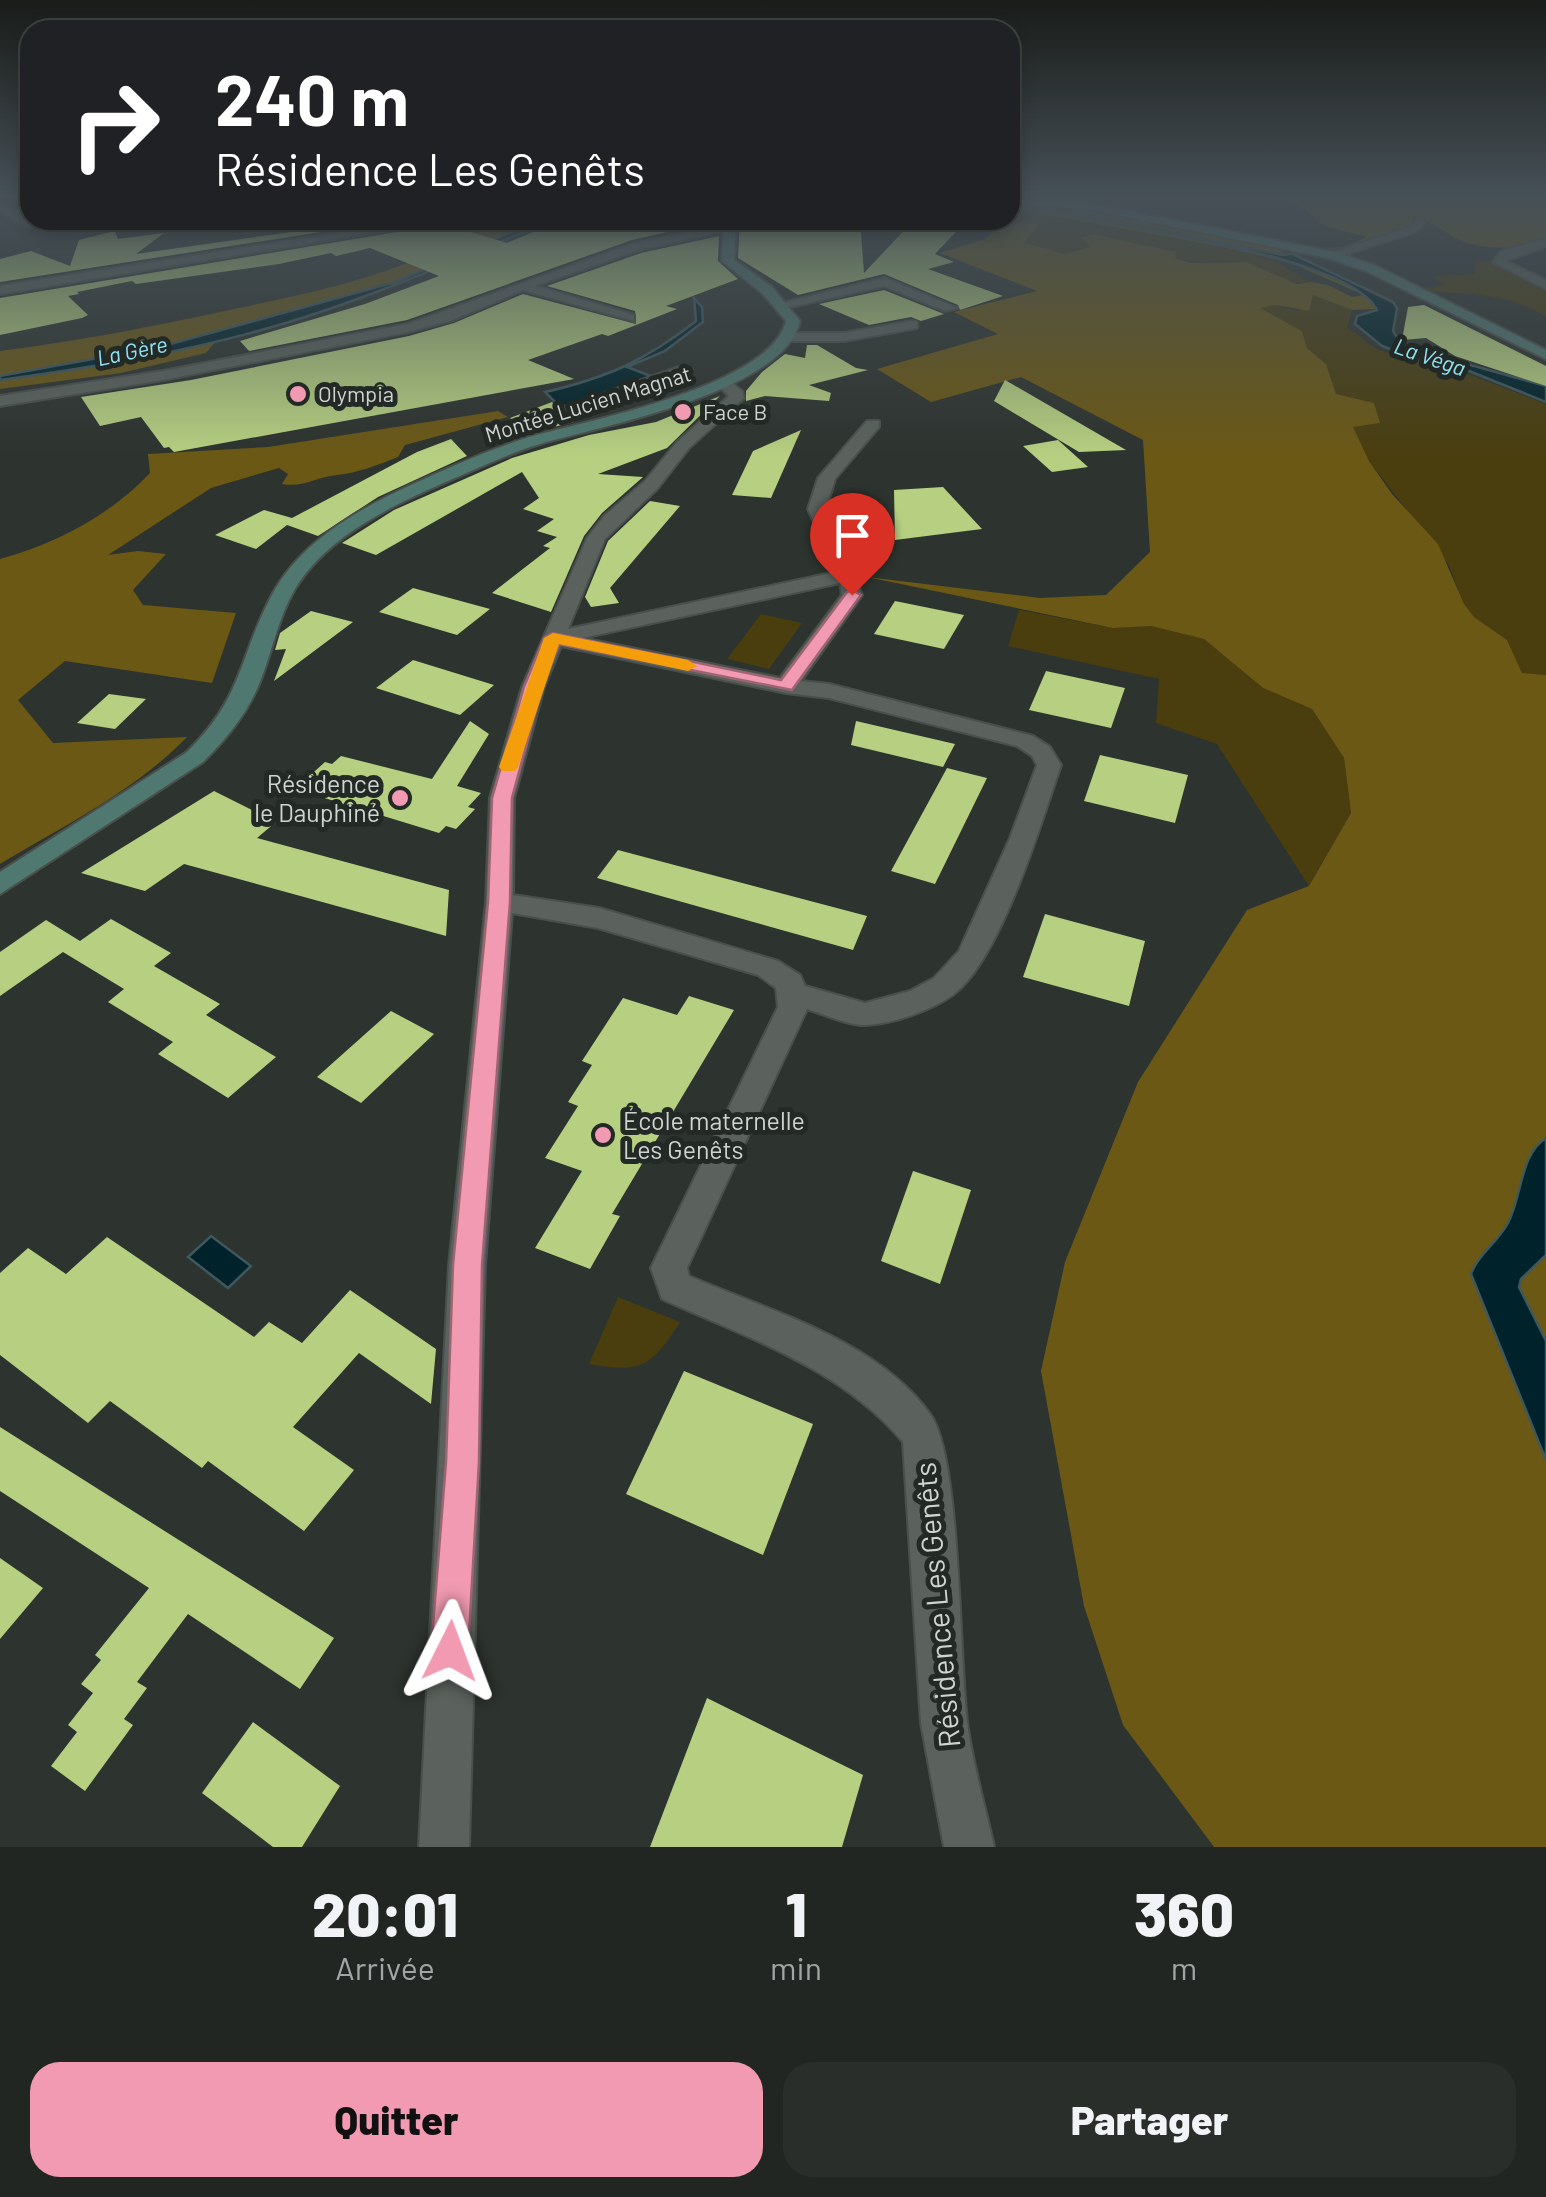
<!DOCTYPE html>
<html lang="fr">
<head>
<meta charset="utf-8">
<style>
	:root { --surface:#222622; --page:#2a2e2a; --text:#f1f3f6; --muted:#a2a5a5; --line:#3f4340; --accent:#f19ab1 }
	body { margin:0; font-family:Barlow,sans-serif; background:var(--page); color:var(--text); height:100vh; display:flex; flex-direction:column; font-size:38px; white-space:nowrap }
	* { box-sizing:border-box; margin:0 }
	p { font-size:32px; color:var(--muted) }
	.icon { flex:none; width:55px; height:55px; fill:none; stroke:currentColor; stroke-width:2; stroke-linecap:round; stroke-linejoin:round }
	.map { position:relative; height:1847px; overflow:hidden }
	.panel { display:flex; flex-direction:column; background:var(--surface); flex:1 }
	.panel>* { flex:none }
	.guide { position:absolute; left:20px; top:20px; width:1000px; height:210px; border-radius:30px; box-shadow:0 5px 15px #0003,0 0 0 2px var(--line); background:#202124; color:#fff; overflow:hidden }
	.pin { position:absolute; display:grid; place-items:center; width:85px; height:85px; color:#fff; margin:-102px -42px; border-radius:50% 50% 50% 0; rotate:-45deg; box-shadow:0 0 10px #0007 }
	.pin .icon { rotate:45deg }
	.me { position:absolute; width:110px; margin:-55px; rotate:3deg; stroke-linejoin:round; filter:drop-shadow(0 0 8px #0008) }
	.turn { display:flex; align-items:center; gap:35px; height:210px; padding:0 30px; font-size:45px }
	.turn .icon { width:130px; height:130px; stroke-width:2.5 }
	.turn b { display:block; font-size:70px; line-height:85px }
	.eta { display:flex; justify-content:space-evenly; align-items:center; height:170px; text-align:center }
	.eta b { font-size:60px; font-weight:800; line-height:70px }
	.cta { display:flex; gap:20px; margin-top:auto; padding:20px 30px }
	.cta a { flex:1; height:115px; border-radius:30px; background:var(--accent); color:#111; font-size:40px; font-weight:800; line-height:115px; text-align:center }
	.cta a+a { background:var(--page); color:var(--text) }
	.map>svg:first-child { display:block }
	.green { fill:#4a3e0f }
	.forest { fill:#6b5815 }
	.water { fill:#00232b; stroke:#3e585d; stroke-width:2.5 }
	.building { fill:#b6cf80 }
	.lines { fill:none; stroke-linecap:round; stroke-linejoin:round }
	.minor-casing { stroke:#494f4b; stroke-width:4 }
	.tertiary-casing { stroke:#494f4b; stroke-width:4 }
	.secondary-casing { stroke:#494f4b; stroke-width:4 }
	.minor { fill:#5b625d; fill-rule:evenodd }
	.tertiary { fill:#5b625d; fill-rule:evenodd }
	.secondary { fill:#4f7870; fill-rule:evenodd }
	.route { fill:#f19ab1; stroke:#9d6473; stroke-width:2.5 }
	.slow { fill:#f59e0b }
	.poi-dot { fill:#f19ab1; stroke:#232925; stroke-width:4 }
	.labels { text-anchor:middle; stroke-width:10; stroke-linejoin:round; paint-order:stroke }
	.far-water-label { font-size:22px; font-style:italic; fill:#92e3f5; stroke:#232925 }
	.far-poi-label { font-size:22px; fill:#d0d4d1; stroke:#232925; text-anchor:start }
	.far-street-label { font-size:22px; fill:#d0d4d1; stroke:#232925 }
	.poi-label { font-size:25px; fill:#d0d4d1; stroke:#232925; text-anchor:end }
	.near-street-label { font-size:30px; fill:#d0d4d1; stroke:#232925 }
</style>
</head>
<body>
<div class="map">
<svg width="1546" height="1847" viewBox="0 0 1546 1847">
	<rect width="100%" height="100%" fill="#2d332e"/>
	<g class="green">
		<path d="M1010,209l204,36 63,17 32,20c-22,4 -40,-14 -62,-19 -23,-6 -48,3 -72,-5l1,-6 -83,-18 -2,13 -26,7 -41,-11 12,-18 -26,-5z"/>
		<path d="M1475,261l15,1 56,27v28c-26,-18 -62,-23 -93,-24 -13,-1 -19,0 -31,-5l24,-3 -14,-8 42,-3z"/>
		<polygon points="1312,294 1352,310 1347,327 1378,350 1449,367 1546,404 1546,675 1522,674 1507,640 1474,617 1464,605 1449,565 1369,461 1336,394 1326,364 1307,348 1302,331 1258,308 1276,305 1298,311"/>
		<polygon points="1019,610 1113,628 1151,626 1204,639 1263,688 1312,709 1344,758 1351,813 1309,886 1217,744 1156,723 1159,679 1008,646"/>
		<polygon points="761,614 802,623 769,669 727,659"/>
		<path d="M618,1297l62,25c-28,44 -39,52 -91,42z"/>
	</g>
	<g class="forest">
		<path d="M1267,198h279v38c-27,15 -64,16 -92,1 -15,-9 -24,-16 -41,-21l-3,11c-28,11 -56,27 -87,21l21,-1 23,-10 -43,-11 -28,-23z"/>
		<polygon points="1010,202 1087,209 1281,246 1280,250 1388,298 1397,308 1352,310 1313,295 1309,311 1276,305 1260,308 1302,331 1307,348 1326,364 1336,394 1374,403 1380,423 1353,427 1369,461 1392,494 1438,544 1464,604 1474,617 1507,640 1522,673 1546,675 1546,1847 1214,1847 1123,1725 1084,1606 1041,1371 1065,1262 1138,1082 1247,910 1309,886 1351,813 1344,758 1312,709 1263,688 1204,639 1151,626 1113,628 867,577 1040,598 1106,595 1150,552 1143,440 1021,377 931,402 877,369 998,334 954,312 1037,291 940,253 986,239 1003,220 1037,225 1025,243 1065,254 1090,247 1082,238 1093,234 1176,252 1175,258 1190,263 1246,262 1297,284 1311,282 1328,285 1352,297 1364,295 1291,263 1214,245 1010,209"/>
		<path d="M459,220h80l-144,62 -232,64 -163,30v-25c79,-10 156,-25 234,-42 82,-17 168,-35 240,-78z"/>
		<polygon points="216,341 206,353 121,373 0,389 0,380 150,356"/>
		<path d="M498,411l10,6 -103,28 -7,12c-23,9 -37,15 -61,18 -21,2 -33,13 -55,9l6,-10 -9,-6 -68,20 -103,67 30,-4 28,3 -33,36 10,15 93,8 -24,70 -147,-22 -47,39 35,43 134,-6c-52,54 -124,89 -187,127v-305c55,-15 111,-44 150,-86l-2,-19 120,-7z"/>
	</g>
	<g class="water">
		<path d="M1010,204l46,5 227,46 20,-3 -10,2 100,48 4,6 -4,23 9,15 144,40v16l-82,-33 -66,-17 -16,-6 -27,-22 2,-8 20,-6c-28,-55 -260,-83 -323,-100 -15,-4 -33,-1 -44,-6z"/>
		<path d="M539,220h15c-83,33 -164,70 -249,97 -99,32 -202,49 -305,63v-4l163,-30 232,-64z"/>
		<path d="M694,298l8,9 1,15 -38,29 -38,16 29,11 -42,17 -54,12 -15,-15c61,-14 100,-31 151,-71z"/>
		<path d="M1546,1138v117l-25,24 -2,8 27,54v119l-75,-186c8,-21 27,-32 37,-51 14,-26 12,-69 38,-85z"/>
		<polygon points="211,1236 251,1266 228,1288 188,1257"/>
	</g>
	<g class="building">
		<polygon points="297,220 330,220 338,227 362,220 398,220 0,282 0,259 31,251 70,266 79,240 115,231 118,239 164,233 136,254 306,230"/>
		<polygon points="562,220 720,220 632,240 407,320 249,351 240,341 365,304 439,276 370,248 336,256 331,253 279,264 136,284 132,281 77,292 79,294 68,296 88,315 82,318 0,335 0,298 445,224 507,243"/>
		<polygon points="740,220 860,220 864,273 914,220 967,220 935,254 954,262 928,269 1003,296 960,310 958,305 884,274 798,295 738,258"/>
		<polygon points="719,236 718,261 738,279 666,306 677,309 608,336 602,334 528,360 574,379 174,452 169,447 164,448 141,417 100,426 81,397 191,380 409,336 454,323 523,294 636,324 635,311 547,286 641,253"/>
		<polygon points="884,290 944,314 921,321 911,317 869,325 819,304"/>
		<polygon points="1424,305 1546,366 1546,386 1455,356 1426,338 1402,340 1408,307"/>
		<polygon points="807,345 817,345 856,368 868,370 809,385 831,393 829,401 765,396 746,401 746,391 762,372 785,354 805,358"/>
		<polygon points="1005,380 1126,450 1079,452 994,401"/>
		<polygon points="720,396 667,448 598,474 643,477 602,513 584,536 551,612 492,593 550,548 543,546 557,537 537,531 554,519 523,509 539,498 522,472 376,555 342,543 394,510 512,458 589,435 656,422"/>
		<polygon points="552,402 574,422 529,433 510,418"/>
		<polygon points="801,430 771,498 732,495 753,451"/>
		<polygon points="451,439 467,456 378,497 318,536 287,525 256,549 215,535 264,510 292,518 417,452"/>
		<polygon points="1058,440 1088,467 1052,472 1023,446"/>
		<polygon points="943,487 982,529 895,540 894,490"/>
		<polygon points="650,501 680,506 610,588 619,603 591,607 585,597 608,541"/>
		<polygon points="413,588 490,609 457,635 379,612"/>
		<polygon points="895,601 964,615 944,649 874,634"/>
		<polygon points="311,611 353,622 274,681 286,649 275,650 280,633"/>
		<polygon points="413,660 494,685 460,715 376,688"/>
		<polygon points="1046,671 1125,688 1111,728 1029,710"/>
		<polygon points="109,694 146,699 115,729 77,723"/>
		<polygon points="470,721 489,734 457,786 481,793 468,807 475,809 456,829 446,826 439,833 295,789 325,762 332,764 341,756 432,779"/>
		<polygon points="856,721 955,744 943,767 851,745"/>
		<polygon points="1100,755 1188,775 1175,823 1084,801"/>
		<polygon points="947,768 987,778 935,884 891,871"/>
		<polygon points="214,791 276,822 257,838 449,890 446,936 184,864 145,891 81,873"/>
		<polygon points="618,850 867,916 853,950 597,878"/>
		<polygon points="1045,914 1145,941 1129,1006 1023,977"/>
		<polygon points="111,919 171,953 154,966 220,1004 206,1015 276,1057 228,1098 158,1054 173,1042 108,1002 124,989 63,952 0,996 0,952 46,920 80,941"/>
		<polygon points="689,996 734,1010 612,1214 620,1216 590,1269 535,1248 582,1171 545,1158 578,1106 568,1102 592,1065 582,1061 623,998 677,1015"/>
		<polygon points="391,1011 434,1034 361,1103 317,1077"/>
		<polygon points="913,1171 971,1190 940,1284 881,1261"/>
		<polygon points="107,1237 254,1337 269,1322 302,1343 350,1290 436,1349 431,1404 359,1353 293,1427 354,1470 304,1531 208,1461 202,1468 110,1401 88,1423 0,1355 0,1273 28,1248 66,1274"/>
		<polygon points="684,1371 813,1424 763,1555 626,1494"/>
		<polygon points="0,1427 334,1638 300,1689 188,1614 137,1682 147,1688 124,1719 133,1725 85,1791 51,1766 77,1732 68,1725 93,1693 81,1684 101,1660 95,1655 149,1588 0,1491"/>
		<polygon points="0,1558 43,1588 0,1639"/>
		<polygon points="707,1698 863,1775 842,1847 650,1847"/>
		<polygon points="253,1722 340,1786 302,1847 273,1847 202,1793"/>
	</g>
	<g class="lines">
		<g class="minor-casing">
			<g id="minor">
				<polygon points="0,203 33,221 67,220 27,227 0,211"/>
				<polygon points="1419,218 1425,221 1418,231 1335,258 1325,255 1410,227"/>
				<polygon points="730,224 734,229 640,249 535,286 634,315 634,321 523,290 453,320 408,332 163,380 0,406 0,396 163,371 408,324 633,244"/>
				<polygon points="1546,239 1546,246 1506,261 1546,280 1546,289 1493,262 1501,251"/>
				<polygon points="885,278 957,308 945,311 884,286 781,309 774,305"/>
				<polygon points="912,321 917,322 917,328 844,341 789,341 782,337 789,333 844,333"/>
				<polygon points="685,365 692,369 690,372 629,397 570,413 562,408"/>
				<path d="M719,381h10l13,10 2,7 -55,50 -32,41 -52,50 -37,90 268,-57 -28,-63 10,-31 49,-57h12v6l-44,52 -9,30 36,86 -61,86 28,3 204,52 17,11 11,18c-20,58 -60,193 -107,229 -21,16 -62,30 -88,31 -17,1 -42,-11 -59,-16l-120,259 2,8c80,35 188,64 241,138 31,41 29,244 37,307 5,42 18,84 27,126h-50l-23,-124 -18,-281c-62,-74 -155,-104 -241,-143l-11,-31 127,-261 -2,-19 -18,-13 -160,-47 -86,-15 -27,352 -16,582h-50l30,-582 37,-363 4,-104 32,-111 65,-149 17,-22 41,-35 32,-39 52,-46 -12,-12zM840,583l2,12 -62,83 -198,-40zM561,646l225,47 43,5 188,48 15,10 5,9 -27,73 -51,113 -25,27 -24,13 -45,12 -60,-17 -5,-11 -22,-14 -179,-53 -86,-13 1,-97 30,-111z"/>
			</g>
		</g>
		<g class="tertiary-casing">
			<polygon id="tertiary" points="422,220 449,220 0,294 0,286"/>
		</g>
		<g class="secondary-casing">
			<g id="secondary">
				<polygon points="1010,198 1086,203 1335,252 1374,265 1546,350 1546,359 1366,271 1328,258 1086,209 1010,203"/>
				<path d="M724,220h12l-2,40 38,27 28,34c-15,71 -200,105 -260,123 -27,8 -52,20 -78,31 -58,25 -133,57 -167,114 -17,29 -23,63 -35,93 -13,32 -33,56 -57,80l-203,132v-22l187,-120c58,-57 51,-95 86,-159 36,-66 119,-100 185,-129 23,-10 47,-19 71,-27 57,-16 242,-51 257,-116l-24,-28 -40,-32z"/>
			</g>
		</g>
		<use href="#minor" class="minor"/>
		<use href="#tertiary" class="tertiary"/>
		<use href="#secondary" class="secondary"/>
	</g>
	<linearGradient id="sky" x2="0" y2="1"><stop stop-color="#191c19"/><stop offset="0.43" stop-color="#465057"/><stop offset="1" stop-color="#465057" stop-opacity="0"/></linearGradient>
	<rect width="1546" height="456" fill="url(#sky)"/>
	<polygon class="route" points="852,590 861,595 792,690 559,644 542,687 512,798 510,902 482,1265 479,1462 468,1651 463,1664 450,1670 437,1664 431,1651 446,1462 453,1265 488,902 492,798 524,687 544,638 553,633 781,680 847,592"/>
	<polygon class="slow" points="553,633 688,660 697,666 688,671 559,644 518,767 515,771 502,771 499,767 544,638"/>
	<g class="poi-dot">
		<circle cx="298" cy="394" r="10"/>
		<circle cx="683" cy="412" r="10"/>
		<circle cx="400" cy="798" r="10"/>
		<circle cx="603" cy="1135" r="10"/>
	</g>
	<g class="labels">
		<g class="far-water-label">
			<text transform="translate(132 351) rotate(-12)" y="8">La Gère</text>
			<text transform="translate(1430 357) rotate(19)" y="8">La Véga</text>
		</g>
		<g class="far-poi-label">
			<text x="318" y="402">Olympia</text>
			<text x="703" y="420">Face B</text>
		</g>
		<g class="far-street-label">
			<text transform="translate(588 404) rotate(-17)" y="8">Montée Lucien Magnat</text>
		</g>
		<g class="poi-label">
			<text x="380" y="793">Résidence<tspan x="380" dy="29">le Dauphiné</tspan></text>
			<text x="623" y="1130" text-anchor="start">École maternelle<tspan x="623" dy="29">Les Genêts</tspan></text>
		</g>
		<g class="near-street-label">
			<text transform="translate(938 1605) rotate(-95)" y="10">Résidence Les Genêts</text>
		</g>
	</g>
</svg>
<div class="pin" style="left:852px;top:595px;background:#d93025"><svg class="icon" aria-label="arrive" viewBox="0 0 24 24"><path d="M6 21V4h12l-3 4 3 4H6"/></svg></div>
<svg class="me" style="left:450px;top:1651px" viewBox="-20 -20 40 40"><path d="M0-17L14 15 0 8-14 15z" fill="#f19ab1" stroke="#fff" stroke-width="4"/></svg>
<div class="guide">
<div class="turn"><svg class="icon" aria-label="right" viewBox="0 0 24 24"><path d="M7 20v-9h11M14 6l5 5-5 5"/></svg><div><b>240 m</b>Résidence Les Genêts</div></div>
</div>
</div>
<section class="panel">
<div class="eta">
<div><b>20:01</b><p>Arrivée</p></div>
<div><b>1</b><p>min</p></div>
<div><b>360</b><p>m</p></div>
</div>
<div class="cta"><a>Quitter</a><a>Partager</a></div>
</section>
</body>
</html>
